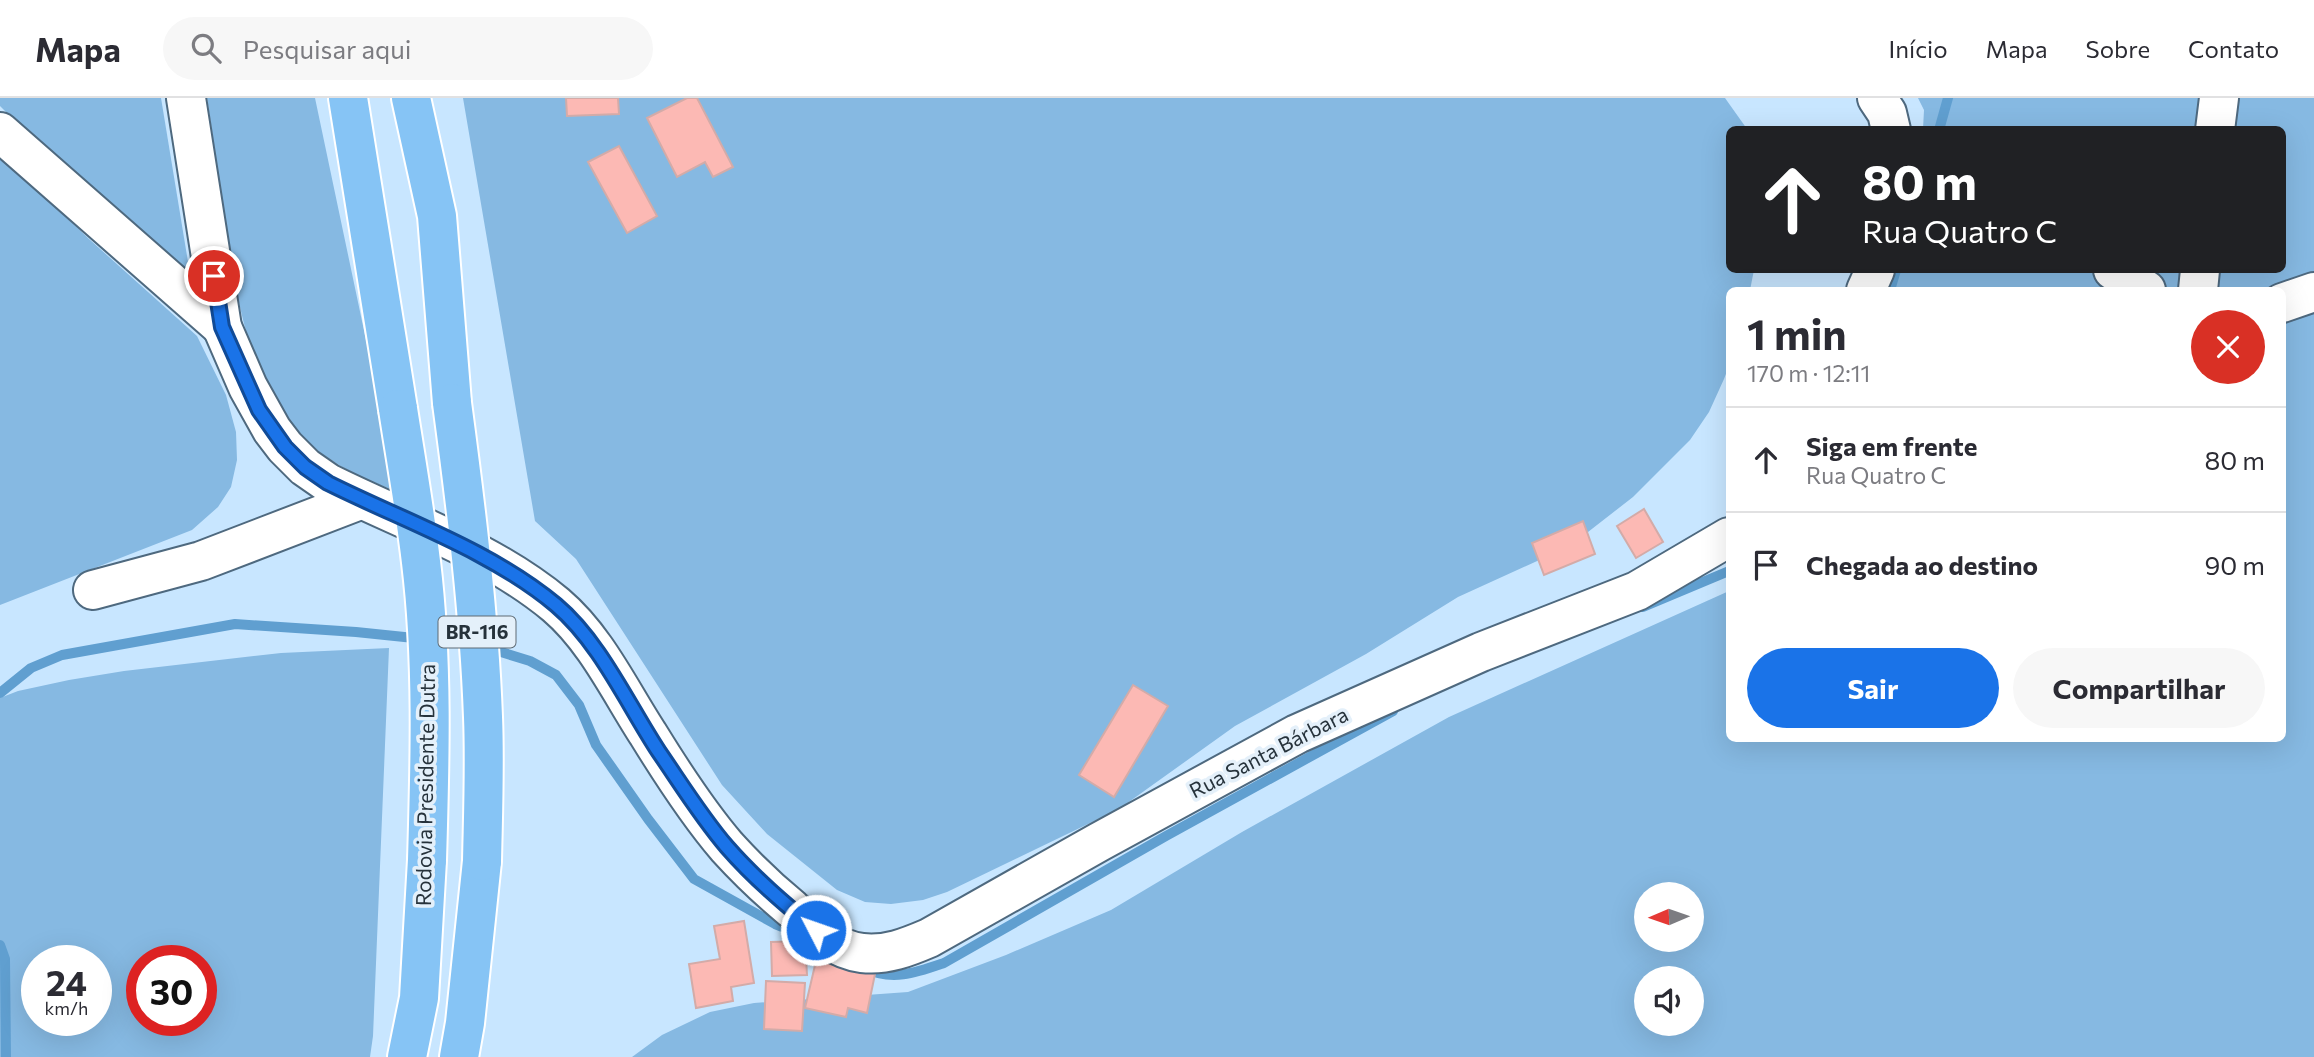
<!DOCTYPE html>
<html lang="pt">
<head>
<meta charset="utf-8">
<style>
	:root { --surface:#fff; --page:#f7f7f7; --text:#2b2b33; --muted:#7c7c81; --line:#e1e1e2; --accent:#1a73e8 }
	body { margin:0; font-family:Commissioner,sans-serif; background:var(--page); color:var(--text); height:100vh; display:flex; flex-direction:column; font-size:26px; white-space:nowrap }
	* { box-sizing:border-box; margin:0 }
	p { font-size:23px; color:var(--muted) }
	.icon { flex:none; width:38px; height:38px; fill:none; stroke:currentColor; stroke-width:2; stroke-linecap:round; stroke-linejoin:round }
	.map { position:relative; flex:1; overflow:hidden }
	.panel { position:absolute; left:1726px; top:189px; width:560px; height:455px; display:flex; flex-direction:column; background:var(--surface); border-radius:10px; box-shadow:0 7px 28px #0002 }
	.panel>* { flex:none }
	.top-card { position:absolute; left:1726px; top:28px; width:560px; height:147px; border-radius:10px; box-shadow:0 7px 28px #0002; background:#202124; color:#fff; overflow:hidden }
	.needle { width:46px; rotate:268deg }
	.controls { position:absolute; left:1634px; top:784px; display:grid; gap:14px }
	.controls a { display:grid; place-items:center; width:70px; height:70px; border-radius:50%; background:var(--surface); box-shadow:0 7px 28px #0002; font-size:35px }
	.speed { position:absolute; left:21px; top:847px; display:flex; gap:14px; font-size:35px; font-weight:700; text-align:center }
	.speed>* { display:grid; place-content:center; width:91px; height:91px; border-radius:50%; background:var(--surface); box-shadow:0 7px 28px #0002; line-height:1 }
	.speed small { font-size:18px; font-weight:400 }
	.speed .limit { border:10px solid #d22; background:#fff; color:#111 }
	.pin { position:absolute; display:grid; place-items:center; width:60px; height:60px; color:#fff; margin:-30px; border:4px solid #fff; border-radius:50%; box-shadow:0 2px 7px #0007 }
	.me { position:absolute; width:77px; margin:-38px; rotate:311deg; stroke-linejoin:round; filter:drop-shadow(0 0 5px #0008) }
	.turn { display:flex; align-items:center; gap:24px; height:147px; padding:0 21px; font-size:32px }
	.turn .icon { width:91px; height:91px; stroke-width:2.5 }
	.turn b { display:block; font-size:49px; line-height:60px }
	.round { display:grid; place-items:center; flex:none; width:74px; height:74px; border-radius:37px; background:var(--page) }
	.summary { display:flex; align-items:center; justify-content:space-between; height:119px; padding:0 21px }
	h1 { font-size:42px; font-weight:700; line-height:52px }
	.primary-button { display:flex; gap:14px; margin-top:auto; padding:14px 21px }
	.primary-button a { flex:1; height:80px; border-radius:42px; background:var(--accent); color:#fff; font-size:28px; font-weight:700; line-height:80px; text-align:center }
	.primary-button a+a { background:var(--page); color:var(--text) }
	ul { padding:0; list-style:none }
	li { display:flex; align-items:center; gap:21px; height:105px; padding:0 21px; border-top:2px solid var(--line) }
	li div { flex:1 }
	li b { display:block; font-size:26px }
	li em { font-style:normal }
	header { display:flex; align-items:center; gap:42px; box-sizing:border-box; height:98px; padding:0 35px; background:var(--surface); border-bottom:2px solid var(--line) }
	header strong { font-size:33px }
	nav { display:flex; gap:38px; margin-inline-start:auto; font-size:24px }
	.search { width:490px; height:63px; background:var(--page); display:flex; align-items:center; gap:18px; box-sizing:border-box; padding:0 24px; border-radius:38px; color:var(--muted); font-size:26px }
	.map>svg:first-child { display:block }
	.green { fill:#86b9e2; fill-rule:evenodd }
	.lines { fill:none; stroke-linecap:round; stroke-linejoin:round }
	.stream { stroke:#609fd0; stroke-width:10 }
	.building { fill:#fcb9b4; stroke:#d3aba8; stroke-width:2 }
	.minor-casing { stroke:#4e697f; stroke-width:42 }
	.highway-casing { stroke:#fff; stroke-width:42 }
	.minor { stroke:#fff; stroke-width:38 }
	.highway { stroke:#86c4f5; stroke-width:38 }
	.highway-bridge-casing { stroke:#fff; stroke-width:42; stroke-linecap:butt }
	.highway-bridge { stroke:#86c4f5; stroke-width:38 }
	.route-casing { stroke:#114b97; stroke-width:18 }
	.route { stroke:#1a73e8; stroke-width:12 }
	.labels { text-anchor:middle; stroke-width:7; stroke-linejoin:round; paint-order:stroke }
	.shield { fill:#e4f0fa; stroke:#5f6b74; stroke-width:2 }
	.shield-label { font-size:19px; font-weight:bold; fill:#26323b }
	.street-label { font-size:21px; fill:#26323b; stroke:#e4f0fa }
</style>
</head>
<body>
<header>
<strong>Mapa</strong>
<div class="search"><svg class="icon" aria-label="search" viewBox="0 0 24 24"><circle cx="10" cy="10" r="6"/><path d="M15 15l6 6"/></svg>Pesquisar aqui</div>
<nav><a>Início</a><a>Mapa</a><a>Sobre</a><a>Contato</a></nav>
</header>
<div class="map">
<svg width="2314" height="959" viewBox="0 0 2314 959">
	<rect width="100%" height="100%" fill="#c8e6ff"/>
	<g class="green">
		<polygon points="0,0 161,0 190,176 30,38 0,8"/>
		<path d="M207,0h108l83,394c-39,-15 -75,-31 -103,-63 -50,-58 -60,-143 -71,-215 -6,-39 -11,-77 -17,-116z"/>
		<polygon points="463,0 1725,0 1747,31 1729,32 1729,172 1754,172 1750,192 1729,192 1729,268 1724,281 1709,314 1690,342 1633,399 1570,448 1458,499 1366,556 1235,628 1119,711 947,794 923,802 891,806 865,804 837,792 767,736 722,687 576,461 535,423"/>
		<path d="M1918,0h396v959h-1682l30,-22 48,-23 44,-9 154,-11 98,-37 105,-45 131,-78 207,-115 280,-126v147h553v-448h-398l7,-20h391v-140l-359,-1 1,-19zM1647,796h45v46h-45zM1647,880h45v46h-45z"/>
		<polygon points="0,55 89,141 197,238 226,297 236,334 237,362 231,389 218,409 192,432 0,507"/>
		<path d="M389,550l-16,388 -3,21h-370v-359l18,-7 51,-11 55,-9 157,-18zM37,863h59v59h-59zM142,863h59v59h-59z"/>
	</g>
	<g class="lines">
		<g class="stream">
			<polyline points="1939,32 1948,0"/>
			<polyline points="1890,192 1896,172"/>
			<polyline points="1643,509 1729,473"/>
			<polyline points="488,550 530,563 556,577 579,607 596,647 648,721 694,781 775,826 795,834"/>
			<polyline points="0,595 31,570 62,557 235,526 356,534 472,546"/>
			<polyline points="0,847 5,861 6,959"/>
			<path d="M865,870c27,14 53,4 79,-5l222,-127 227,-125"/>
		</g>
	</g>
	<g class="building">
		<polygon points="566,0 618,0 619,16 567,18"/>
		<polygon points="687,0 697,0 733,69 713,79 705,64 677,79 647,20"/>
		<polygon points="619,48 657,118 627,135 588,64"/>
		<polygon points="1644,411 1663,444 1636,460 1617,428"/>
		<polygon points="1583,423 1595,456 1544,477 1532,445"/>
		<polygon points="1133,587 1168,608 1114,699 1079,677"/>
		<polygon points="744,823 754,885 731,889 733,903 696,910 689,866 720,861 714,828"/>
		<polygon points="805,843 807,877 772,878 771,844"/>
		<polygon points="816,863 875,876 867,915 848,910 846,919 805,910"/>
		<polygon points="766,883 805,885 802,933 764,931"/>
	</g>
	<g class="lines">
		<g class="minor-casing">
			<g id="minor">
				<path d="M186,0l36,229 26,60 24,43 13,17 20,20 23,16c76,38 162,67 228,122 40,34 64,86 92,129 24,39 49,78 79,113 20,22 42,43 65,62 20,18 42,41 70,44 24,3 46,-6 67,-15l170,-96 198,-108 184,-82 156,-61 92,-54"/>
				<polyline points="1877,0 1887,15 1891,32"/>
				<polyline points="2215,32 2219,0"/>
				<polyline points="0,34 222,229"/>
				<polyline points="2113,172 2146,192"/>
				<polyline points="1866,192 1875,172"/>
				<polyline points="2198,192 2200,172"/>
				<polyline points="2282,205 2314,194"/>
				<polyline points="93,492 201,463 360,402"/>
			</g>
		</g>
		<g class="highway-casing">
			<g id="highway">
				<polyline points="348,0 398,311"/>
				<polyline points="411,0 437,118 452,305"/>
				<polyline points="407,959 419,900 427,762"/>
				<polyline points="459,959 465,925 482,763"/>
			</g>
		</g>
		<use href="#minor" class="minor"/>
		<use href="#highway" class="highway"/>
		<g class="highway-bridge-casing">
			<g id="highway-bridge">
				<path d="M452,305c14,104 27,209 31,314 2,48 0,96 -1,144"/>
				<path d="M398,311c8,51 17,102 23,153 12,98 9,199 6,298"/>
			</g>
		</g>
		<use href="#highway-bridge" class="highway-bridge"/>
	</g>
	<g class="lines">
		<g class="route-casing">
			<path id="route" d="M214,178l8,51 37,83 26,37 20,20 23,16c76,38 162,67 228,122 44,37 72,100 103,147 22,32 43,66 68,95 27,31 58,57 89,83"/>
		</g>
		<use href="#route" class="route"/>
	</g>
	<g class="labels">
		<rect class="shield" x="438.5" y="518.5" width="77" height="31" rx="5"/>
		<g class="shield-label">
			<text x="477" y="541">BR-116</text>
		</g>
		<g class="street-label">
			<text transform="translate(1269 655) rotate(-27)" y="7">Rua Santa Bárbara</text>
			<text transform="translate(426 687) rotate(-89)" y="7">Rodovia Presidente Dutra</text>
		</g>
	</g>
</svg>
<div class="controls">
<a><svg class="needle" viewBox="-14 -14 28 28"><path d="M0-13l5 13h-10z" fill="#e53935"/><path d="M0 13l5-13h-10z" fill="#7c7c81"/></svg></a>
<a><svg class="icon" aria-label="sound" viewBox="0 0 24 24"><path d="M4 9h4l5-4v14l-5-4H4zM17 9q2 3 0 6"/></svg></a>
</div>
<div class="speed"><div>24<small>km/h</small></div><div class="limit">30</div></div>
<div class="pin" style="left:214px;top:178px;background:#d93025"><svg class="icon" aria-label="arrive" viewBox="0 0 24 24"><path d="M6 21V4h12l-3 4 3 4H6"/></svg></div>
<svg class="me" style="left:816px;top:832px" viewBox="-20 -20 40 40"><circle r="17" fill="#1a73e8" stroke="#fff" stroke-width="3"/><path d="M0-11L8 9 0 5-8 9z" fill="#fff"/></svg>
<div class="top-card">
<div class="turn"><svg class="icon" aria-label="ahead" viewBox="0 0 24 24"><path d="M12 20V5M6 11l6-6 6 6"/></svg><div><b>80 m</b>Rua Quatro C</div></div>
</div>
<section class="panel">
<div class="summary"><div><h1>1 min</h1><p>170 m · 12:11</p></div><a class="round" style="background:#d93025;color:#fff"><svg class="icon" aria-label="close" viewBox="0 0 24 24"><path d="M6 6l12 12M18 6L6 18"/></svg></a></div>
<ul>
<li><svg class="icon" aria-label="ahead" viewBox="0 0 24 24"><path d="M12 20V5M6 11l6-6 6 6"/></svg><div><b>Siga em frente</b><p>Rua Quatro C</p></div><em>80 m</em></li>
<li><svg class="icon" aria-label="arrive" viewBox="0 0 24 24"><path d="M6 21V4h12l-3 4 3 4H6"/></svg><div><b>Chegada ao destino</b></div><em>90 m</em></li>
</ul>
<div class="primary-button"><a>Sair</a><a>Compartilhar</a></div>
</section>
</div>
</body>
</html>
